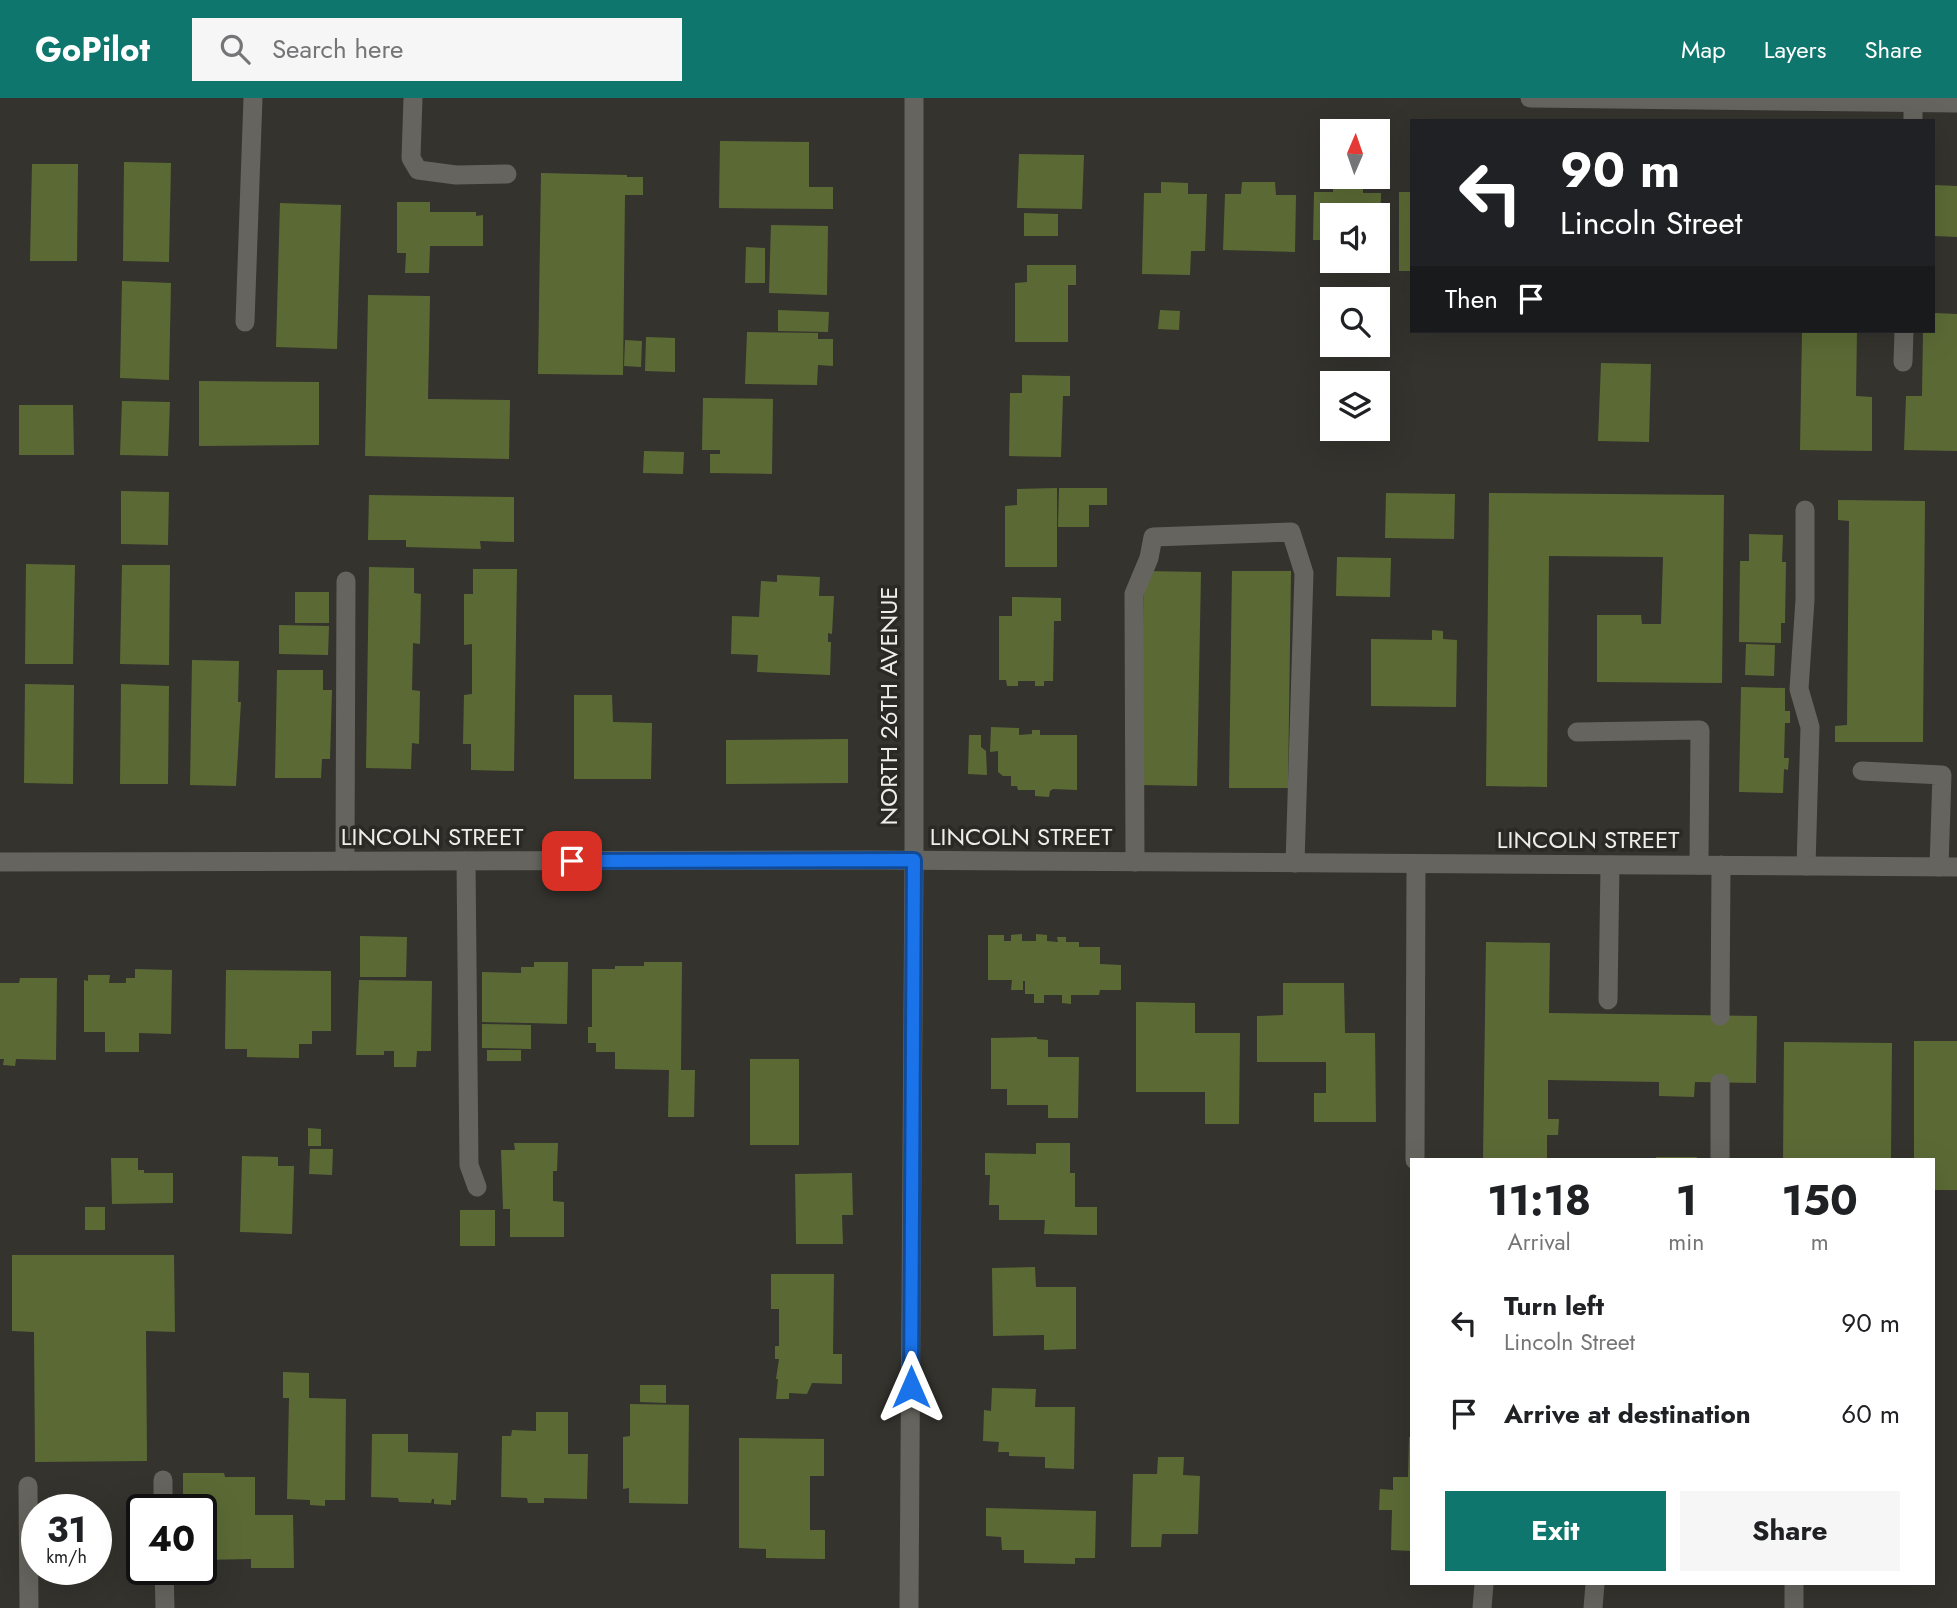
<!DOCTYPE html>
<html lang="en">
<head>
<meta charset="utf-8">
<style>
	:root { --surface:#fff; --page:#f6f6f6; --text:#202124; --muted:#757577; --accent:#0f766e }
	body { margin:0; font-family:Jost,sans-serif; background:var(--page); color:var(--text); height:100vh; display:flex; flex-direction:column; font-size:26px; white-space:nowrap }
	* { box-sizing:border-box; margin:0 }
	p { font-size:23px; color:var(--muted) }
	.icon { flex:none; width:38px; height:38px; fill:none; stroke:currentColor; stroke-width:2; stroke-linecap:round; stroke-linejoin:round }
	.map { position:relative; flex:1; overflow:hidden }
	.sheet { position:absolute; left:1410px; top:1060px; width:525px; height:427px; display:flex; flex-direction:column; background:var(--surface); border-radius:0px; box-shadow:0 7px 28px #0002 }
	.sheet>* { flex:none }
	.top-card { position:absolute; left:1410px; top:21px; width:525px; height:214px; border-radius:0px; box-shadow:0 7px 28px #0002; background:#202124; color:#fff; overflow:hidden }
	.needle { width:46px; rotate:2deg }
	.fabs { position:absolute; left:1320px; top:21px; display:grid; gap:14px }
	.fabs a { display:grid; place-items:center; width:70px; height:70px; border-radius:0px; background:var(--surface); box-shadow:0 7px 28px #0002; font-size:35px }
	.speed { position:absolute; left:21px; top:1396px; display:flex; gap:14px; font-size:35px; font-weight:700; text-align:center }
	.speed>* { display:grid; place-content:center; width:91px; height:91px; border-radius:50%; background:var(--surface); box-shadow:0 7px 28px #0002; line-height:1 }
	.speed small { font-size:18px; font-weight:400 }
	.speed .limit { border:4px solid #111; border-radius:10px; background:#fff; color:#111 }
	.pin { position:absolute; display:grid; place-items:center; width:60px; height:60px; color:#fff; margin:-30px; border-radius:14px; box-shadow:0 4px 10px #0006 }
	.me { position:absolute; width:77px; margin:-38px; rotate:0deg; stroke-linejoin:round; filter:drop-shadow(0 0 5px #0008) }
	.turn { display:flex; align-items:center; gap:24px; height:147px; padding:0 35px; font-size:32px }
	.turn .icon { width:91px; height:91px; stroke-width:2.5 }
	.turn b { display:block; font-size:49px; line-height:60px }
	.then { display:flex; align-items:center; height:66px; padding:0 35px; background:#0003; gap:14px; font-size:26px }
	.eta { display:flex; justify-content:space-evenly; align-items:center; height:119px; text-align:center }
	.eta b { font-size:42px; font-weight:700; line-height:49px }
	.button { display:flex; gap:14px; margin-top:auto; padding:14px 35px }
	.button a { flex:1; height:80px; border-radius:0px; background:var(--accent); color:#fff; font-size:28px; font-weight:700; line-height:80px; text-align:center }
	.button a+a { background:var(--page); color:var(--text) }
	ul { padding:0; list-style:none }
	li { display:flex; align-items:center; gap:21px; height:91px; padding:0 35px }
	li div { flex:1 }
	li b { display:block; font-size:26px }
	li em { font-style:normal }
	header { display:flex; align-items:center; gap:42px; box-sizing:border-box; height:98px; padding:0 35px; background:var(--accent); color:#fff }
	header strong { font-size:33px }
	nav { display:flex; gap:38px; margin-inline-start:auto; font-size:24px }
	.search { width:490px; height:63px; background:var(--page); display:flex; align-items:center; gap:18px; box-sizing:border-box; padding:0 24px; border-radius:0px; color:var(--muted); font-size:26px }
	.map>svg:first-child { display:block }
	.building { fill:#5b6a35 }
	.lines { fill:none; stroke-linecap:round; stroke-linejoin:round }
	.service { stroke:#65645e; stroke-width:19 }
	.minor { stroke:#65645e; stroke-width:19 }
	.tertiary { stroke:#65645e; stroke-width:19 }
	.route-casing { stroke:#114b97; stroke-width:18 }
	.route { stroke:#1a73e8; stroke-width:12 }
	.labels { text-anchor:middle; stroke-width:7; stroke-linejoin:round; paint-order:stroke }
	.street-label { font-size:24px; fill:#edede9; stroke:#2a2924 }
</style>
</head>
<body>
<header>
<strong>GoPilot</strong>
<div class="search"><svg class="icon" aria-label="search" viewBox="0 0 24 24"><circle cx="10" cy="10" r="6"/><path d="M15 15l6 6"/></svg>Search here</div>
<nav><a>Map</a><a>Layers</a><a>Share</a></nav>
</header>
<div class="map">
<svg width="1957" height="1510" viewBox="0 0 1957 1510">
	<rect width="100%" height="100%" fill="#34332e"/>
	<g class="building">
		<polygon points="720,43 809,44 809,89 833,89 833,111 719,110"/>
		<polygon points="1019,56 1084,57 1082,111 1017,110"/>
		<polygon points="124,64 171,65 169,164 123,163"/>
		<polygon points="32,66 78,66 77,163 30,163"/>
		<polygon points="541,75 627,77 627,79 643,79 643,97 625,97 623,277 538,276"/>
		<polygon points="1161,84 1188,85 1188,96 1207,96 1205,153 1191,153 1190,177 1142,176 1144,95 1161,95"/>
		<polygon points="1242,84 1275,84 1276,97 1296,97 1295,154 1223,152 1225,96 1241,96"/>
		<polygon points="1333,84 1363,85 1363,95 1381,95 1380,144 1377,144 1377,117 1332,117 1332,142 1313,142 1314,94 1333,94"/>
		<polygon points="1934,87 1957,88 1957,139 1934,138"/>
		<rect x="1399" y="94" width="13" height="79"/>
		<polygon points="397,104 430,104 430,114 476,114 476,118 483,117 483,148 430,148 429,175 405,175 406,155 397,155"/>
		<polygon points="280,105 341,107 337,251 276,249"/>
		<polygon points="1024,115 1058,116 1058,138 1024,138"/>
		<polygon points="771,127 828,128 827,197 769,195"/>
		<polygon points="746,149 765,150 765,185 745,185"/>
		<polygon points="1027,167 1076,167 1076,187 1068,187 1068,244 1015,244 1015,185 1027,184"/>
		<polygon points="122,183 171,185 169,282 120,280"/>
		<polygon points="368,197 430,198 428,301 510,302 509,361 365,358"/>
		<polygon points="778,212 829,214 828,234 778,233"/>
		<polygon points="1160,212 1180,213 1179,232 1158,231"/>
		<polygon points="1934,215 1957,216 1957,353 1904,352 1906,298 1922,298 1923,233 1934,233"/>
		<polygon points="1802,233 1857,233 1856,298 1872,299 1872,353 1800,352"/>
		<polygon points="747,234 818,235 818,241 833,241 833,268 818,267 817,287 745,286"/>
		<polygon points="646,239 675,240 675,274 645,273"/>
		<polygon points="625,242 642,243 641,269 624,268"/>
		<polygon points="1601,265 1651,266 1649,344 1598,343"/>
		<polygon points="1022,277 1070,278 1070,298 1063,298 1061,359 1009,358 1010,295 1022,295"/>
		<polygon points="199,283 319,284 319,347 199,348"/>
		<polygon points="703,300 773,301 772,376 710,375 710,356 720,356 720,352 702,352"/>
		<polygon points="122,303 170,304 168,358 120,357"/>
		<polygon points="19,307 73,307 74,357 19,357"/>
		<polygon points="644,353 684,354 683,376 643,375"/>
		<polygon points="1057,390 1057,469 1005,469 1005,408 1017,407 1017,391"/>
		<polygon points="1059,390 1107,390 1107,407 1089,407 1089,429 1058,429"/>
		<polygon points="121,393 169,394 168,447 121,446"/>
		<polygon points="1386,395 1455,396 1454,441 1385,440"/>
		<polygon points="1489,395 1724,397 1722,585 1597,584 1597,517 1641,517 1642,526 1661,526 1663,459 1549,458 1547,689 1486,688"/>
		<polygon points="369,397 514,399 514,444 480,443 481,451 406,449 406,442 368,442"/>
		<polygon points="1838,402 1925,403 1923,644 1835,644 1835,628 1847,627 1849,423 1838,422"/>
		<polygon points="1749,436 1783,437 1782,464 1786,464 1785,525 1781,525 1781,545 1739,544 1740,463 1749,463"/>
		<polygon points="1337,459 1391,460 1390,499 1336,498"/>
		<polygon points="26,466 75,467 73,566 25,566"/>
		<polygon points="122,467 170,467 169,567 120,566"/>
		<polygon points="369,469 414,470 414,495 421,496 420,546 413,545 412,592 420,593 419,646 412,645 411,671 366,670"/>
		<polygon points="473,471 517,471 514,673 471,672 471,646 463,646 464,597 472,596 472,546 464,547 464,496 473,496"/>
		<polygon points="1144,473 1201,474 1197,688 1140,687"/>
		<polygon points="1232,473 1291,473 1288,690 1229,690"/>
		<polygon points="777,477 820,479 819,498 834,498 832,536 828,535 828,544 831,544 830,577 757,574 758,557 731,556 732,518 759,519 761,483 777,484"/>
		<rect x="295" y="494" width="34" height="31"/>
		<polygon points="1012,499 1061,500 1061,523 1054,523 1053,583 1044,583 1044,588 1035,588 1035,583 1018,583 1018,588 1007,588 1006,582 999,582 999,518 1012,518"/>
		<polygon points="279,527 329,528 328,557 279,556"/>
		<polygon points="1432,532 1443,533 1443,541 1457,542 1456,609 1371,608 1371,541 1432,542"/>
		<polygon points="1746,546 1775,547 1774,578 1745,577"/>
		<polygon points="192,562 239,563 238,604 241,604 236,688 190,687"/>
		<polygon points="277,572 323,572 323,592 332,592 330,661 322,661 321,680 275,680"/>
		<polygon points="25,586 74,587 73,686 24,685"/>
		<polygon points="121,586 169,588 168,686 120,686"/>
		<polygon points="1741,589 1785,590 1785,613 1790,613 1790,625 1785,625 1784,660 1789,660 1788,672 1784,671 1783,695 1739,694"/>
		<polygon points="574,597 612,597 613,624 652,625 651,681 574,681"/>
		<polygon points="991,629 1019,630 1019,637 1032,636 1032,632 1040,632 1040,637 1077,637 1077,692 1053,691 1050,693 1049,699 1035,698 1035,692 1018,692 1017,688 1011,688 1011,678 1003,678 998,674 998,653 990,654"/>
		<polygon points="969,637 981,637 981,649 986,653 987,677 968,676"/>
		<polygon points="848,641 848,685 726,686 726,642"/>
		<polygon points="1022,836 1022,843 1036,843 1036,836 1047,837 1047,843 1058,844 1057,839 1066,839 1066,844 1079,844 1079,849 1100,849 1100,866 1121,867 1121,892 1100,892 1099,897 1071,897 1071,906 1062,905 1062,897 1044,897 1044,905 1034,905 1034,896 1025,896 1025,883 1023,883 1023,892 1011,892 1012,882 988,882 988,837 1004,837 1004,843 1011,843 1011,837"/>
		<polygon points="360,838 407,839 406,879 360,879"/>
		<polygon points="1486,844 1550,845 1549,915 1757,918 1756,985 1695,984 1694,999 1659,998 1659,984 1548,982 1548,1021 1559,1021 1558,1037 1547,1037 1547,1062 1483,1062"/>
		<polygon points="534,864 568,864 567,926 482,924 482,874 521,875 521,869 534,869"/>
		<polygon points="644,864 682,864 681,972 695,972 694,1019 668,1019 669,972 615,971 615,954 596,954 596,945 588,945 588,929 592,929 592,871 615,871 615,868 644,868"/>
		<polygon points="135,871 172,872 171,936 139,935 139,954 105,954 105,934 84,934 84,882 88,883 88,877 110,877 109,885 126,885 126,880 135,880"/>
		<polygon points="226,872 331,873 331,933 312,933 312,946 299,946 299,960 247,959 247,951 225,951"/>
		<polygon points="20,880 57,880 56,962 16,961 15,968 3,967 4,961 0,961 0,885 19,885"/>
		<polygon points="359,882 432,883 431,953 417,953 416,969 394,969 394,953 384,953 384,957 356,957"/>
		<polygon points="1283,885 1344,885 1345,935 1375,935 1376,1024 1314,1024 1314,995 1326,995 1326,964 1257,964 1257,918 1283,917"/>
		<polygon points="1136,904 1195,905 1195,935 1240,935 1239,1026 1205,1026 1205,994 1136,994"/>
		<polygon points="482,926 531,927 531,951 482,950"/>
		<polygon points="1037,939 1037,941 1048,942 1048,959 1079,959 1078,1020 1048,1020 1048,1007 1007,1007 1007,991 991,991 991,940"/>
		<polygon points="1914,943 1957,943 1957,1092 1934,1092 1934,1062 1914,1062"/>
		<polygon points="1784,944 1892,945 1891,1062 1783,1062"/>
		<rect x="487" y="952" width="34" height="11"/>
		<rect x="750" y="961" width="49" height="86"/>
		<polygon points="308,1030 321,1031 321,1048 308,1048"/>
		<polygon points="514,1045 558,1045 557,1073 553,1073 553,1103 564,1104 564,1139 510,1139 510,1111 503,1111 501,1052 515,1052"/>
		<polygon points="1036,1045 1070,1045 1070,1075 1075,1075 1075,1109 1097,1109 1097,1137 1044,1136 1045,1122 999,1122 999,1107 989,1107 990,1077 985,1077 985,1055 1036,1056"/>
		<polygon points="310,1051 333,1051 332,1077 309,1076"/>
		<polygon points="242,1058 278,1059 278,1068 294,1068 292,1136 240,1134"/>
		<rect x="1656" y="1059" width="41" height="3"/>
		<polygon points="111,1060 138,1060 138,1072 144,1072 144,1075 173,1075 173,1105 112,1106"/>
		<polygon points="852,1075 853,1117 842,1117 843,1146 796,1146 795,1076"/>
		<rect x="85" y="1109" width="20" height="23"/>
		<rect x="460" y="1112" width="35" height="36"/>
		<polygon points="12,1157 174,1157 175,1234 146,1233 147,1363 35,1364 34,1234 12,1233"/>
		<polygon points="1035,1169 1036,1189 1076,1189 1076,1251 1044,1252 1044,1237 993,1238 992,1170"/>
		<polygon points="771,1176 834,1176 833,1256 842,1256 842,1286 812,1285 807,1296 789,1295 789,1301 776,1301 778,1281 776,1281 779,1261 775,1261 775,1248 779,1248 779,1211 771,1211"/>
		<polygon points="283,1274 309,1275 309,1300 346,1301 345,1402 325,1402 325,1408 310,1407 310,1402 287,1401 289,1300 283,1300"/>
		<polygon points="640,1287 666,1287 666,1305 640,1304"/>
		<polygon points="992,1290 1036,1291 1035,1309 1075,1309 1074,1371 1045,1370 1045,1359 1009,1358 1009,1354 998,1354 999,1344 983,1343 984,1312 991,1313"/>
		<polygon points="630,1306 689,1307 688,1406 629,1405 629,1390 623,1391 623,1339 630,1338"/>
		<polygon points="536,1314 568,1314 568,1356 588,1356 587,1401 544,1400 544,1405 528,1405 527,1400 501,1399 502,1338 511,1338 512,1332 536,1333"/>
		<polygon points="372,1336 408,1336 408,1354 458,1355 456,1402 451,1402 451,1407 434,1406 434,1401 432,1401 431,1405 399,1404 398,1400 371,1399"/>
		<polygon points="1409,1339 1412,1339 1412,1453 1391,1452 1392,1412 1379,1412 1380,1391 1393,1392 1393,1379 1408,1379"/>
		<polygon points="739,1340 824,1341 824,1378 810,1378 810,1432 825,1432 825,1461 766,1460 766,1451 739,1450"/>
		<polygon points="1158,1359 1184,1359 1183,1377 1200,1378 1198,1436 1162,1436 1161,1449 1131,1449 1133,1376 1157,1376"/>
		<polygon points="183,1375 224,1375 225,1379 255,1379 255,1417 293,1417 294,1470 251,1470 251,1461 201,1462 201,1412 186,1412 186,1402 183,1402"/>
		<polygon points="986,1410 1096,1413 1095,1460 1075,1460 1075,1466 1024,1465 1024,1452 1002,1452 1001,1439 986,1438"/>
	</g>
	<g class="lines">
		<g class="service">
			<polyline points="413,0 411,60 418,72 456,77 507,76"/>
			<polyline points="1913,23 1913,4"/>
			<polyline points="245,224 253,0"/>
			<polyline points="1903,264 1904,233"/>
			<polyline points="1805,412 1805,502 1799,591 1810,629 1806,768"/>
			<polyline points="1577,634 1700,632 1699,767"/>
			<polyline points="1862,673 1942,677 1939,769"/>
			<polyline points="345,763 346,483"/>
			<polyline points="466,763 469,1067 477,1089"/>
			<polyline points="1135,764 1134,496 1149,460 1153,439 1291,434 1304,475 1295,765"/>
			<polyline points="1608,902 1610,767"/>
			<polyline points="1720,918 1721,767"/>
			<polyline points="1720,985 1720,1062"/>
			<polyline points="1415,1062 1416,766"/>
			<polyline points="163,1382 163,1412"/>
			<polyline points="28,1388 29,1510"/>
			<polyline points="164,1472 165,1510"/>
			<polyline points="1794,1486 1794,1510"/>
			<polyline points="1482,1510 1484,1486"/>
			<polyline points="1593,1510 1595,1486"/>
		</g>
		<polyline class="minor" points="0,764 875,762 1957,769"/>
		<g class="tertiary">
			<polyline points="1530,0 1957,5"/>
			<polyline points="909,1510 914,762 914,0"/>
		</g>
	</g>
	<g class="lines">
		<g class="route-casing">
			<polyline id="route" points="572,763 914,762 911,1289"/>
		</g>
		<use href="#route" class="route"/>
	</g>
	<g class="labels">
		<g class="street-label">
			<text transform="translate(889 608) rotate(-90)" y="8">NORTH 26TH AVENUE</text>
			<text x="432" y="747">LINCOLN STREET</text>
			<text x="1021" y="747">LINCOLN STREET</text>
			<text x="1588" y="750">LINCOLN STREET</text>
		</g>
	</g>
</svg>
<div class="fabs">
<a><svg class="needle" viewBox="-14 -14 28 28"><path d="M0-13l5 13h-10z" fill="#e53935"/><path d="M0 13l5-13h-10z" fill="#757577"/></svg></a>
<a><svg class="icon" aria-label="sound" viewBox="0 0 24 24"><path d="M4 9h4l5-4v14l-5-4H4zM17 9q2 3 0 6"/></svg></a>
<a><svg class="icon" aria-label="search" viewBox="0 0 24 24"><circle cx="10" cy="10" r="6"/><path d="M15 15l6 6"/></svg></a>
<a><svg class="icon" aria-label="layers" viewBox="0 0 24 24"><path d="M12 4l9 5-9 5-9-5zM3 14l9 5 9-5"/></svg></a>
</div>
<div class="speed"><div>31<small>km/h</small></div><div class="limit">40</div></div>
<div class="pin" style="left:572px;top:763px;background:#d93025"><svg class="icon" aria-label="arrive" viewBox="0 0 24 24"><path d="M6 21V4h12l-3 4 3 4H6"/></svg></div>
<svg class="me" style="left:911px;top:1289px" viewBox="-20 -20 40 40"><path d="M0-17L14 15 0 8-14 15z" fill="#1a73e8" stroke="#fff" stroke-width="4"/></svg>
<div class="top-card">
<div class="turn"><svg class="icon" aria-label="left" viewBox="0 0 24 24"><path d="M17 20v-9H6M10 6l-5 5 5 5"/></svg><div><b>90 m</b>Lincoln Street</div></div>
<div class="then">Then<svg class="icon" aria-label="arrive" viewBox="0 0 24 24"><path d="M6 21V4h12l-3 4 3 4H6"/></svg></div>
</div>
<section class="sheet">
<div class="eta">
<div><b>11:18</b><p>Arrival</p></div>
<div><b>1</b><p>min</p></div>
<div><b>150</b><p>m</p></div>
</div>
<ul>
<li><svg class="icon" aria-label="left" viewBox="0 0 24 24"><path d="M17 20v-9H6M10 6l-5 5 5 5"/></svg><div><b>Turn left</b><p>Lincoln Street</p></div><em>90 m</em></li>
<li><svg class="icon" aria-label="arrive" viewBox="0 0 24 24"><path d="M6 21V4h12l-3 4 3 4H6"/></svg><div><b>Arrive at destination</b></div><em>60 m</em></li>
</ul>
<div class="button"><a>Exit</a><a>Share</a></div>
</section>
</div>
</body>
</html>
